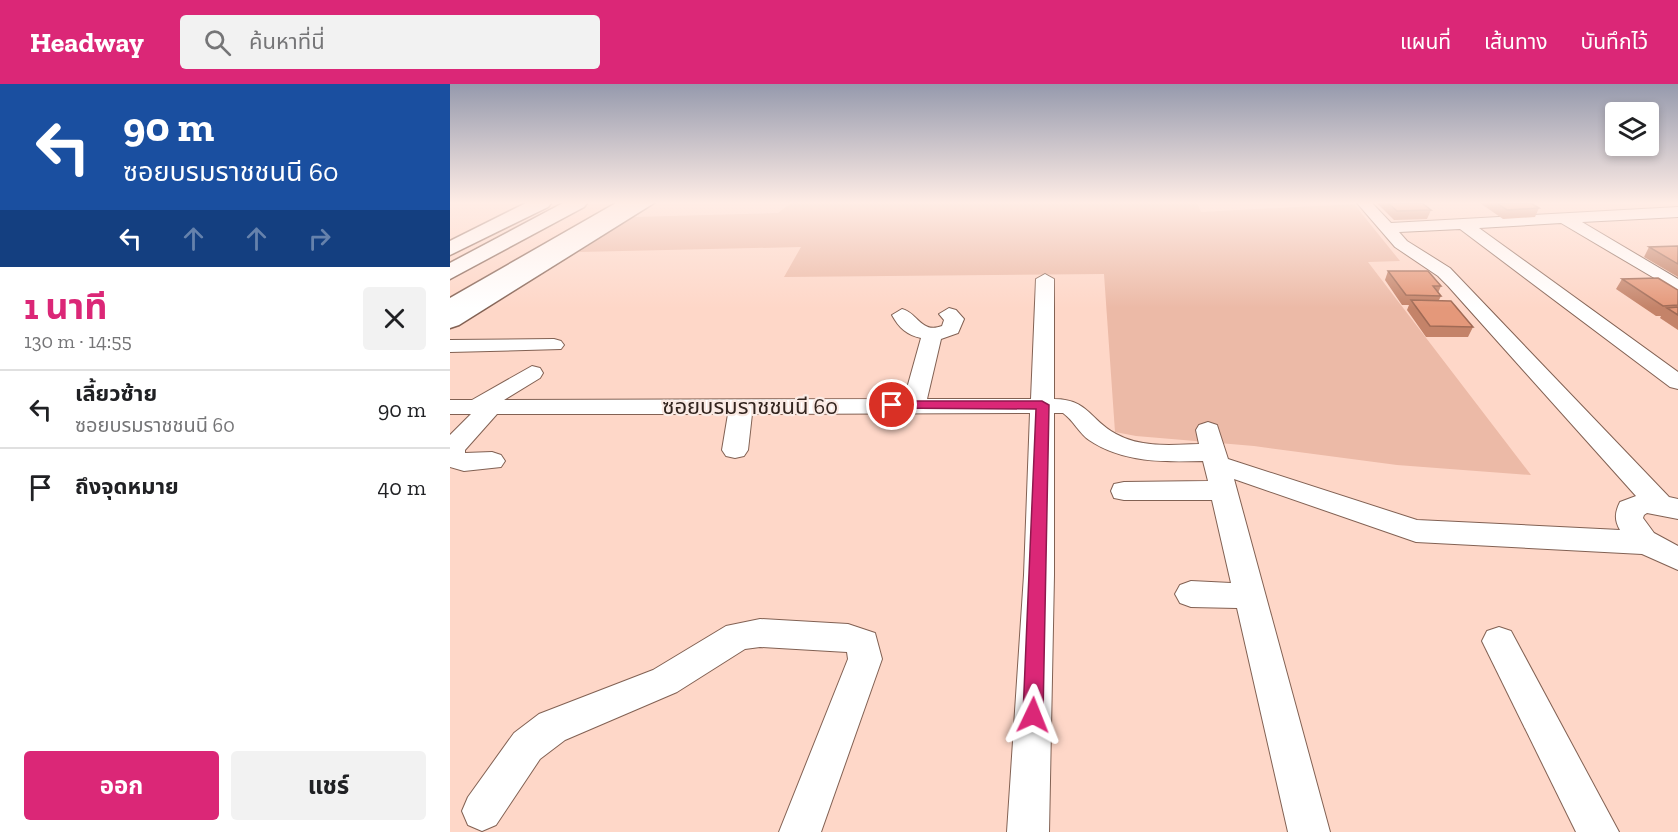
<!DOCTYPE html>
<html lang="th">
<head>
<meta charset="utf-8">
<style>
	:root { --surface:#fff; --page:#f2f2f2; --text:#202124; --muted:#757577; --line:#e0e0e0; --accent:#db2777 }
	body { margin:0; font-family:"Zilla Slab","Noto Sans Thai",serif; background:var(--page); color:var(--text); height:100vh; display:flex; flex-direction:column; font-size:22px; white-space:nowrap }
	* { box-sizing:border-box; margin:0 }
	p { font-size:20px; color:var(--muted) }
	.icon { flex:none; width:33px; height:33px; fill:none; stroke:currentColor; stroke-width:2; stroke-linecap:round; stroke-linejoin:round }
	.map { position:relative; flex:1; overflow:hidden }
	.panel { display:flex; flex-direction:column; background:var(--surface); width:450px }
	.panel>* { flex:none }
	.banner { background:#1a4fa0; color:#fff; overflow:hidden }
	.buttons { position:absolute; left:1155px; top:18px; display:grid; gap:12px }
	.buttons a { display:grid; place-items:center; width:54px; height:54px; border-radius:6px; background:var(--surface); box-shadow:0 3px 9px #0003; font-size:30px }
	.pin { position:absolute; display:grid; place-items:center; width:51px; height:51px; color:#fff; margin:-26px; border:3px solid #fff; border-radius:50%; box-shadow:0 2px 6px #0007 }
	.me { position:absolute; width:66px; margin:-33px; rotate:2deg; stroke-linejoin:round; filter:drop-shadow(0 0 4px #0008) }
	.turn { display:flex; align-items:center; gap:21px; height:126px; padding:0 24px; font-size:27px }
	.turn .icon { width:78px; height:78px; stroke-width:2.5 }
	.turn b { display:block; font-size:42px; line-height:51px }
	.lanes { display:flex; align-items:center; height:57px; padding:0 24px; background:#0003; justify-content:center; gap:30px; direction:ltr }
	.lanes .off { opacity:.35 }
	.round { display:grid; place-items:center; flex:none; width:63px; height:63px; border-radius:6px; background:var(--page) }
	.head { display:flex; align-items:center; justify-content:space-between; height:102px; padding:0 24px }
	h1 { font-size:36px; font-weight:700; line-height:45px; color:var(--accent) }
	.cta { display:flex; gap:12px; margin-top:auto; padding:12px 24px }
	.cta a { flex:1; height:69px; border-radius:6px; background:var(--accent); color:#fff; font-size:24px; font-weight:700; line-height:69px; text-align:center }
	.cta a+a { background:var(--page); color:var(--text) }
	ul { padding:0; list-style:none }
	li { display:flex; align-items:center; gap:18px; height:78px; padding:0 24px; border-top:2px solid var(--line) }
	li div { flex:1 }
	li b { display:block; font-size:22px }
	li em { font-style:normal }
	header { display:flex; align-items:center; gap:36px; box-sizing:border-box; height:84px; padding:0 30px; background:var(--accent); color:#fff }
	header strong { font-size:28px }
	nav { display:flex; gap:33px; margin-inline-start:auto; font-size:21px }
	.search { width:420px; height:54px; background:var(--page); display:flex; align-items:center; gap:15px; box-sizing:border-box; padding:0 21px; border-radius:6px; color:var(--muted); font-size:22px }
	main { display:flex; flex:1; min-height:0 }
	.map>svg:first-child { display:block }
	.green { fill:#ecbaa7 }
	.lines { fill:none; stroke-linecap:round; stroke-linejoin:round }
	.street-casing { stroke:#826153; stroke-width:2 }
	.secondary-casing { stroke:#826153; stroke-width:3 }
	.primary-casing { stroke:#826153; stroke-width:3 }
	.street { fill:#fff; fill-rule:evenodd }
	.secondary { fill:#fff; fill-rule:evenodd }
	.primary { fill:#fff; fill-rule:evenodd }
	.wall { fill:#c48369 }
	.building { fill:#e4987a; stroke:#a06a55; stroke-width:1.5 }
	.route { fill:#db2777; stroke:#8e194d; stroke-width:1.5 }
	.labels { text-anchor:middle; stroke-width:4.5; stroke-linejoin:round; paint-order:stroke }
	.street-label { font-size:22px; fill:#32241e; stroke:#faeae4 }
</style>
</head>
<body>
<header>
<strong>Headway</strong>
<div class="search"><svg class="icon" aria-label="search" viewBox="0 0 24 24"><circle cx="10" cy="10" r="6"/><path d="M15 15l6 6"/></svg>ค้นหาที่นี่</div>
<nav><a>แผนที่</a><a>เส้นทาง</a><a>บันทึกไว้</a></nav>
</header>
<main>
<section class="panel">
<div class="banner">
<div class="turn"><svg class="icon" aria-label="left" viewBox="0 0 24 24"><path d="M17 20v-9H6M10 6l-5 5 5 5"/></svg><div><b>90 m</b>ซอยบรมราชชนนี 60</div></div>
<div class="lanes"><svg class="icon" aria-label="left" viewBox="0 0 24 24"><path d="M17 20v-9H6M10 6l-5 5 5 5"/></svg><svg class="icon off" aria-label="ahead" viewBox="0 0 24 24"><path d="M12 20V5M6 11l6-6 6 6"/></svg><svg class="icon off" aria-label="ahead" viewBox="0 0 24 24"><path d="M12 20V5M6 11l6-6 6 6"/></svg><svg class="icon off" aria-label="right" viewBox="0 0 24 24"><path d="M7 20v-9h11M14 6l5 5-5 5"/></svg></div>
</div>
<div class="head"><div><h1>1 นาที</h1><p>130 m · 14:55</p></div><a class="round"><svg class="icon" aria-label="close" viewBox="0 0 24 24"><path d="M6 6l12 12M18 6L6 18"/></svg></a></div>
<ul>
<li><svg class="icon" aria-label="left" viewBox="0 0 24 24"><path d="M17 20v-9H6M10 6l-5 5 5 5"/></svg><div><b>เลี้ยวซ้าย</b><p>ซอยบรมราชชนนี 60</p></div><em>90 m</em></li>
<li><svg class="icon" aria-label="arrive" viewBox="0 0 24 24"><path d="M6 21V4h12l-3 4 3 4H6"/></svg><div><b>ถึงจุดหมาย</b></div><em>40 m</em></li>
</ul>
<div class="cta"><a>ออก</a><a>แชร์</a></div>
</section>
<div class="map">
<svg width="1228" height="748" viewBox="0 0 1228 748">
	<rect width="100%" height="100%" fill="#fed7c8"/>
	<polygon class="green" points="341,119 747,119 751,128 904,120 950,177 918,178 1081,391 947,381 804,362 686,352 665,348 654,190 334,193 351,163 129,168 182,133 328,129"/>
	<g class="lines">
		<g class="street-casing">
			<g id="street">
				<path d="M907,119h15l19,20 287,-16v10l-96,5 96,57v13l-117,-69 -82,5 199,144v17l-8,-2 -210,-158 -61,3 8,9 43,27 219,229 9,2v20l-31,-6 -3,2 -1,3 11,15 24,13v24l-36,-16 -226,-12 -182,-63 96,353h-42l-51,-224 -46,-1 -11,-4 -5,-9 5,-9 11,-4 40,2 -19,-83h-88l-10,-2 -3,-7 3,-7 10,-2 84,-1 -5,-20c-39,1 -80,2 -114,-21 -10,-7 -15,-19 -26,-27h-9v162l-5,257h-42l17,-257 6,-162 -278,1 -4,36 -4,6 -9,2 -9,-2 -4,-6 6,-36h-231l-32,36v3l27,-1 9,3 4,6 -4,6 -37,4 -14,-4v-32l21,-21h-21v-14h22l60,-34 8,2 3,5 -3,5 -36,22 400,-1 17,-61c-14,-3 -22,-10 -29,-23l10,-6c16,4 19,25 40,17l2,-6 -5,-6 10,-6 7,2 8,9 -6,14 -17,6 -14,60h104l5,-120 9,-5 9,5v120c34,0 36,21 62,35 25,14 56,11 83,10l-3,-14 3,-5 9,-3 9,3 11,34 189,61 203,10c-6,-10 -5,-18 0,-28l16,-6 -188,-210 -10,-10 -43,-29z"/>
				<polygon points="104,255 111,257 114,261 111,265 0,268 0,256"/>
				<polygon points="310,535 398,540 425,549 432,575 371,748 329,748 398,575 397,568 310,563 295,565 227,608 115,656 90,675 46,741 32,747 18,741 12,727 18,713 64,649 89,630 203,586 276,542"/>
				<polygon points="1049,543 1061,547 1169,748 1126,748 1032,557 1037,547"/>
			</g>
		</g>
		<g class="secondary-casing">
			<g id="secondary">
				<polygon points="76,119 101,119 98,123 0,171 0,157"/>
				<polygon points="181,119 204,119 9,241 0,244 0,225"/>
			</g>
		</g>
		<g class="primary-casing">
			<g id="primary">
				<polygon points="113,119 137,119 134,123 0,195 0,179"/>
				<polygon points="166,119 190,119 9,229 0,231 0,214"/>
			</g>
		</g>
		<use href="#street" class="street"/>
		<use href="#secondary" class="secondary"/>
		<use href="#primary" class="primary"/>
	</g>
	<g class="wall">
		<polygon points="927,119 972,119 981,126 977,135 944,136"/>
		<polygon points="1030,119 1081,119 1089,124 1085,133 1053,135"/>
		<polygon points="1228,162 1228,193 1194,173 1199,163"/>
		<polygon points="938,187 991,202 988,209 991,212 989,216 1023,243 1018,253 976,253 957,226 959,221 952,221 935,196"/>
		<polygon points="1172,195 1228,206 1228,246 1210,234 1211,232 1206,232 1166,205"/>
	</g>
	<g class="building">
		<polygon points="938,119 972,119 981,126 947,127"/>
		<polygon points="1047,119 1081,119 1089,124 1057,126"/>
		<polygon points="1228,162 1228,180 1199,163"/>
		<polygon points="938,187 978,187 991,202 983,202 991,212 956,211"/>
		<polygon points="1208,194 1228,206 1228,221 1213,222 1172,195"/>
		<polygon points="961,216 1001,217 1023,243 980,242"/>
		<polygon points="1228,223 1228,231 1217,224"/>
	</g>
	<linearGradient id="sky" x2="0" y2="1"><stop stop-color="#969aad"/><stop offset="0.53" stop-color="#ffede6"/><stop offset="1" stop-color="#ffede6" stop-opacity="0"/></linearGradient>
	<rect width="1228" height="224" fill="url(#sky)"/>
	<polygon class="route" points="442,317 592,317 599,321 593,631 590,637 583,640 576,637 573,631 586,325 438,324 436,321"/>
	<g class="labels">
		<g class="street-label">
			<text x="300" y="330">ซอยบรมราชชนนี 60</text>
		</g>
	</g>
</svg>
<div class="buttons">
<a><svg class="icon" aria-label="layers" viewBox="0 0 24 24"><path d="M12 4l9 5-9 5-9-5zM3 14l9 5 9-5"/></svg></a>
</div>
<div class="pin" style="left:442px;top:321px;background:#d93025"><svg class="icon" aria-label="arrive" viewBox="0 0 24 24"><path d="M6 21V4h12l-3 4 3 4H6"/></svg></div>
<svg class="me" style="left:583px;top:631px" viewBox="-20 -20 40 40"><path d="M0-17L14 15 0 8-14 15z" fill="#db2777" stroke="#fff" stroke-width="4"/></svg>
</div>
</main>
</body>
</html>
